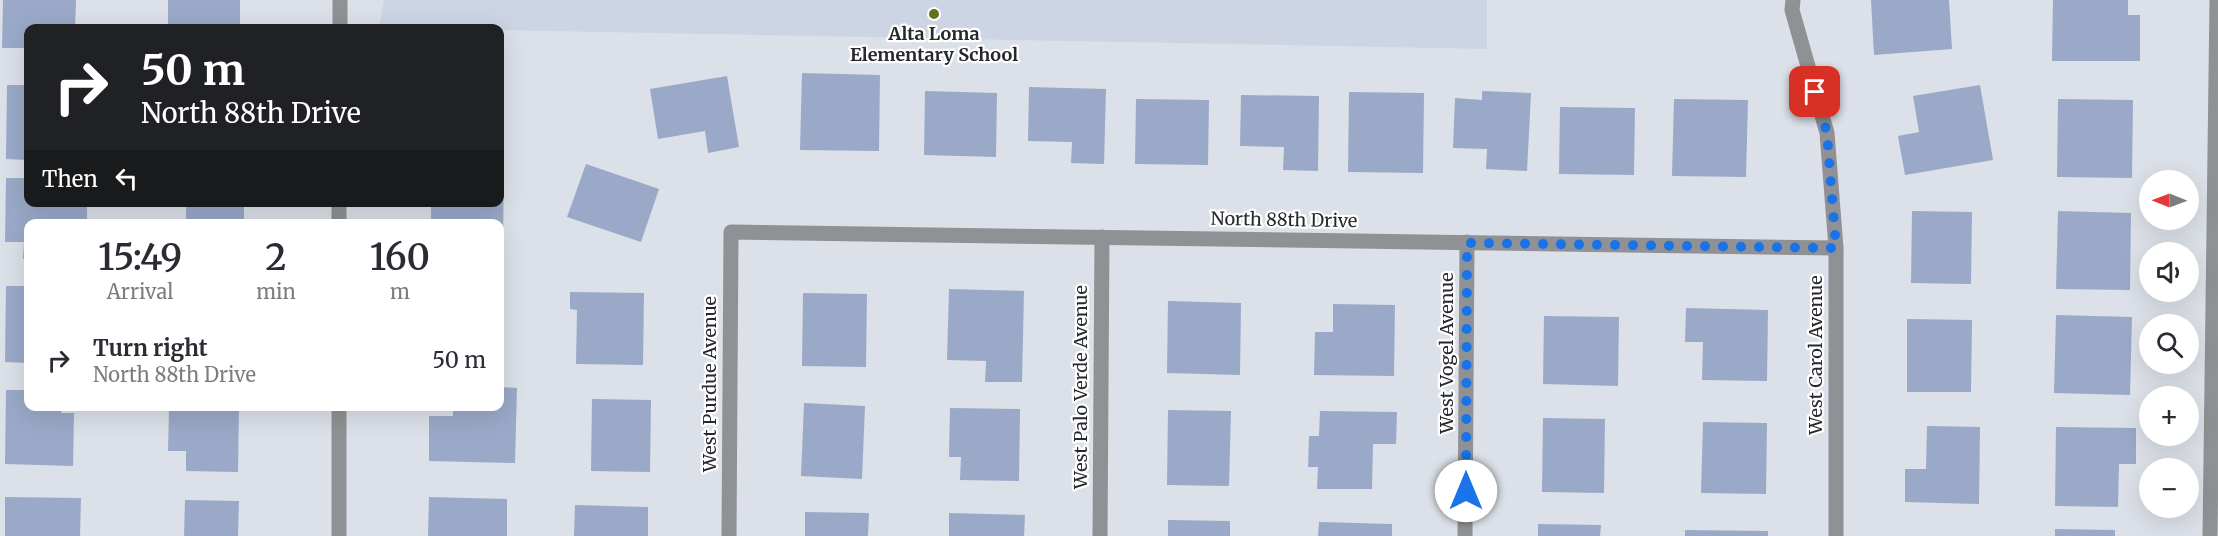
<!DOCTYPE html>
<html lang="en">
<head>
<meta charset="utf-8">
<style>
	:root { --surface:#fff; --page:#f2f2f3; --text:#2b2b33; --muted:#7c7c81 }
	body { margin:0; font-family:Merriweather,serif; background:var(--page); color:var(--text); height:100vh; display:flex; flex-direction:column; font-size:22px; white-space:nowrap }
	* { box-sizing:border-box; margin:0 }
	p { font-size:20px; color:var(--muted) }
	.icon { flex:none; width:33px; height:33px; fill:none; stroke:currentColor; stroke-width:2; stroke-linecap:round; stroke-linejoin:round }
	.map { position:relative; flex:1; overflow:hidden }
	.side { position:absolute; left:24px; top:219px; width:480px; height:192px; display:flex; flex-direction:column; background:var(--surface); border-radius:12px; box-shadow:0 6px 24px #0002 }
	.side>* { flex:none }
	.banner { position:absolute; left:24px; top:24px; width:480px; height:183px; border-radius:12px; box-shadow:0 6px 24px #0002; background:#202124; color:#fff; overflow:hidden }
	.needle { width:39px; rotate:271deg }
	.fabs { position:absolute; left:2139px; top:170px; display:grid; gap:12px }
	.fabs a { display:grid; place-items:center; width:60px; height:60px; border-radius:50%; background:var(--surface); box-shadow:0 6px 24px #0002; font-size:30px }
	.pin { position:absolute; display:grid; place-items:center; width:51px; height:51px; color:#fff; margin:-26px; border-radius:12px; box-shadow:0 3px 9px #0006 }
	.me { position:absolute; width:66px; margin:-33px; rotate:0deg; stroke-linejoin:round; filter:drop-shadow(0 0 4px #0008) }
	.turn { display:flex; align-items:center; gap:21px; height:126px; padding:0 18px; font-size:27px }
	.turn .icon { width:78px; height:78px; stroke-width:2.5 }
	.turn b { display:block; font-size:42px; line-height:51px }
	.then { display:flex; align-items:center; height:57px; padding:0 18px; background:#0003; gap:12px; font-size:22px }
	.eta { display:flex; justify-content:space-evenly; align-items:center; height:102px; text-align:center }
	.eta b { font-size:36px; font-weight:600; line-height:42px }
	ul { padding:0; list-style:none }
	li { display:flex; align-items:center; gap:18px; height:78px; padding:0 18px }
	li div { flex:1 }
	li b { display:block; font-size:22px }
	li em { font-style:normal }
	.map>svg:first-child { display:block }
	.built { fill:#cdd4e3 }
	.building { fill:#9aa9c8 }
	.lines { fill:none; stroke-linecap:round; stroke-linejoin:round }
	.minor { stroke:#8f9194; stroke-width:15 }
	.tertiary { stroke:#8f9194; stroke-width:15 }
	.route { stroke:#1a73e8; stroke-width:10; stroke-dasharray:0 18 }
	.poi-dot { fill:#63701a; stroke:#fff; stroke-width:2 }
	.labels { text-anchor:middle; stroke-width:4.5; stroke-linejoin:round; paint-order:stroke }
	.poi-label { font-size:18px; font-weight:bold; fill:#26282b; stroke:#fff }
	.street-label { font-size:18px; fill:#26282b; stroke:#fff }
</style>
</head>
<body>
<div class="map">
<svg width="2218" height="536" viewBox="0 0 2218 536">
	<rect width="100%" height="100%" fill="#dce0e8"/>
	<polygon class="built" points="384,0 1487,0 1487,49 500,30 500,28 379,28"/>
	<g class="building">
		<polygon points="3,0 76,0 75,28 28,28 28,48 2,48"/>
		<rect x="168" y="0" width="72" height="28"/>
		<polygon points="1871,0 1949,0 1952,49 1874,55"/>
		<polygon points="2053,0 2128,0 2128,15 2140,15 2140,61 2052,61"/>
		<polygon points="500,67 504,67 502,141 500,141"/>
		<polygon points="802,73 880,75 879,151 800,150"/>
		<polygon points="727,76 739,147 708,153 705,131 658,139 650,89"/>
		<polygon points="7,85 28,85 28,160 6,159"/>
		<polygon points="1980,85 1993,160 1905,175 1898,136 1919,132 1913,96"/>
		<polygon points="1029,87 1106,89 1104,164 1071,163 1072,142 1028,141"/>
		<polygon points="925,91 997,93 996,157 924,155"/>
		<polygon points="1482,91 1531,93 1527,171 1486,169 1487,149 1453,148 1455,98 1482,100"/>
		<polygon points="1349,92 1424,93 1423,173 1348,172"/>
		<polygon points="1241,95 1319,96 1318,171 1283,170 1284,147 1240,146"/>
		<polygon points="1136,99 1209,100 1208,165 1135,164"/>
		<polygon points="1674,99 1748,100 1746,177 1672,176"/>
		<polygon points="2058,99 2133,100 2132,178 2057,177"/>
		<polygon points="1560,107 1635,108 1634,175 1559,174"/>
		<polygon points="586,164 659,189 641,242 567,217"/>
		<polygon points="500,169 504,169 503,242 500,242 500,224 431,224 431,202 500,202"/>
		<polygon points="6,178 28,178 28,202 87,202 87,224 28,224 28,259 23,259 24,242 5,242"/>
		<rect x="186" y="202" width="58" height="22"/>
		<polygon points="1912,211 1972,212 1971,284 1911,283"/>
		<polygon points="2058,211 2131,213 2130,290 2056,289"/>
		<polygon points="6,286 28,286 28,363 5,362"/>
		<polygon points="500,286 504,286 503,357 500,357"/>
		<polygon points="949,289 1024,291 1022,382 985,382 986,361 947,360"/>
		<polygon points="570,292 644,293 643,365 576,364 577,310 570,309"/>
		<polygon points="803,293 867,294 866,367 802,366"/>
		<polygon points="1168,301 1241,303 1240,375 1167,373"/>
		<polygon points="1333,304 1395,305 1394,376 1314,375 1315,332 1333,332"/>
		<polygon points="1686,308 1768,310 1767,381 1702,380 1703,342 1685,342"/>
		<polygon points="2056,315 2132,317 2130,395 2054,393"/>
		<polygon points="1544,316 1619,317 1618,386 1543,384"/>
		<polygon points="1907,319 1972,320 1971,392 1907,392"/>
		<polygon points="500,387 517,388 515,463 429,461 429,416 453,416 453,406 500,406"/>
		<polygon points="6,390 28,390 28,406 61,406 61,413 74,413 73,466 5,464"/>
		<polygon points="592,399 651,400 650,472 591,471"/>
		<polygon points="804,403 865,406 862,479 801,476"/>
		<polygon points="186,406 239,406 238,472 186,471 186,451 168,451 169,411 186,411"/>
		<polygon points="950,408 1020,409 1019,481 960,480 961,457 949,457"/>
		<polygon points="1168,410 1231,411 1229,486 1167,485"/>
		<polygon points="1320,411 1397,412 1396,444 1373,444 1372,489 1317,489 1318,467 1308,467 1309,436 1319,436"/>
		<polygon points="1543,418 1605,419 1604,493 1542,492"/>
		<polygon points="1703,422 1767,423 1766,494 1701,493"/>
		<polygon points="1927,426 1980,427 1979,504 1905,502 1905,469 1926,469"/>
		<polygon points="2056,427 2136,428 2136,464 2119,464 2118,507 2055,506"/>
		<polygon points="5,497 81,498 80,536 5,536"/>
		<polygon points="429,497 507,499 507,536 428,536"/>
		<polygon points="185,500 239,501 238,536 184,536"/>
		<polygon points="575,505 648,507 648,536 574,536"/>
		<polygon points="805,512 869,513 868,536 805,536"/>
		<polygon points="949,513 1025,515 1024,536 949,536"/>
		<polygon points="1168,520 1230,521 1230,536 1168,536"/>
		<polygon points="1319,522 1392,524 1392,536 1318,536"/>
		<polygon points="1538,524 1601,525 1600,536 1538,536"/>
		<polygon points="2055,529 2115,530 2115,536 2055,536"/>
		<polygon points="1685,530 1768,531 1768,536 1685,536"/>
	</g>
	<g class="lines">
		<g class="minor">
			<polyline points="1793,0 1792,10 1827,133 1836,248 1836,536"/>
			<polyline points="729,536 731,232 1836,248"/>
			<polyline points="1100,536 1102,237"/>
			<polyline points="1465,536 1467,242"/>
			<polyline points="2210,536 2217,0"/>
		</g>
		<g class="tertiary">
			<polyline points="340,28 340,0"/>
			<polyline points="339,224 339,202"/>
			<polyline points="339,536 339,406"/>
		</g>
	</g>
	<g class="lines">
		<polyline class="route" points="1466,491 1467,243 1836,248 1827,133 1815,92"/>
	</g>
	<circle class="poi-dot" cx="934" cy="14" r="6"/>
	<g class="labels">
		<g class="poi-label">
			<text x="934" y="40">Alta Loma<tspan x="934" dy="21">Elementary School</tspan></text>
		</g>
		<g class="street-label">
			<text transform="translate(1284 220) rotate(1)" y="6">North 88th Drive</text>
			<text transform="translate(1447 353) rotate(-90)" y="6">West Vogel Avenue</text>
			<text transform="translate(1816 355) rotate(-90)" y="6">West Carol Avenue</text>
			<text transform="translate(710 384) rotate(-90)" y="6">West Purdue Avenue</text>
			<text transform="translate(1081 387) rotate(-90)" y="6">West Palo Verde Avenue</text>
		</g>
	</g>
</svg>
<div class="fabs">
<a><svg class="needle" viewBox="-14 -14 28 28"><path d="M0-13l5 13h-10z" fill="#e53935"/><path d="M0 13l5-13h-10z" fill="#7c7c81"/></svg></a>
<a><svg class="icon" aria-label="sound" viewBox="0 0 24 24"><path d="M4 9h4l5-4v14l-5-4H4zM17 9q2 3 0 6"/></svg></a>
<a><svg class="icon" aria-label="search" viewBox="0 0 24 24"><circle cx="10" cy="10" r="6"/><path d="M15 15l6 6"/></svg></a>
<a>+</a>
<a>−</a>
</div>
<div class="pin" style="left:1815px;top:92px;background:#d93025"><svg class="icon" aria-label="arrive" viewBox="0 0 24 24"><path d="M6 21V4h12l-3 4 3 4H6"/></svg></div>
<svg class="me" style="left:1466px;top:491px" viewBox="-20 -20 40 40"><circle r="19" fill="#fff"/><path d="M0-13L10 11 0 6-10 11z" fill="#1a73e8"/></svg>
<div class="banner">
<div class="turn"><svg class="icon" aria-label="right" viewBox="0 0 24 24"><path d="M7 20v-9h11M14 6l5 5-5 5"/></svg><div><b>50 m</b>North 88th Drive</div></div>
<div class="then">Then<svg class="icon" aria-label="left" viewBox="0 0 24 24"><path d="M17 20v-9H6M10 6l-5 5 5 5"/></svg></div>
</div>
<section class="side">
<div class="eta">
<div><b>15:49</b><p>Arrival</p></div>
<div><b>2</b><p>min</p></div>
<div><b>160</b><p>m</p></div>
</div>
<ul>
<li><svg class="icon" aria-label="right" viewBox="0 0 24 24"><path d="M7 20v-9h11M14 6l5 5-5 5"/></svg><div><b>Turn right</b><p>North 88th Drive</p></div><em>50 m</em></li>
</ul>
</section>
</div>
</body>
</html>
